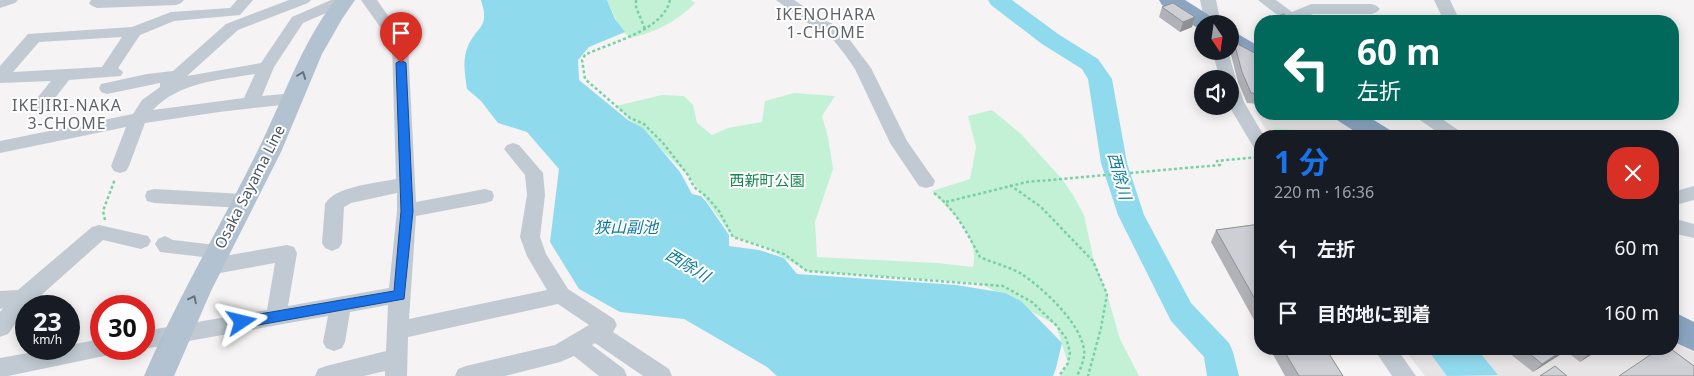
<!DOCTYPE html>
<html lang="ja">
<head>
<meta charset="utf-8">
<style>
	:root { --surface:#171b24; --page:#242831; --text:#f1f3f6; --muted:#9ea1a6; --accent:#1a73e8 }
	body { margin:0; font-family:"Noto Sans","Noto Sans JP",sans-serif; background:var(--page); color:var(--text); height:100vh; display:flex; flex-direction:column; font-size:19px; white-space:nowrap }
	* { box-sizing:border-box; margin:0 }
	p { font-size:16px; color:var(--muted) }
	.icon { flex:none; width:28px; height:28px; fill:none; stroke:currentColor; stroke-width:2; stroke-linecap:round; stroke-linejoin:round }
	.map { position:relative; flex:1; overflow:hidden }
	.sheet { position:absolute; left:1254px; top:130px; width:425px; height:225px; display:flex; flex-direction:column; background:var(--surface); border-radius:20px; box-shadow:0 2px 12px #0003 }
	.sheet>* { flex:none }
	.top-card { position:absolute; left:1254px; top:15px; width:425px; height:105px; border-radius:20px; box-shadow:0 2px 12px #0003; background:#00695c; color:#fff; overflow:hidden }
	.needle { width:32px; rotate:167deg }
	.tools { position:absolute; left:1194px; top:15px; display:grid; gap:10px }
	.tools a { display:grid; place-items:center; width:45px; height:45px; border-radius:50%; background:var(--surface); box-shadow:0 2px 12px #0003; font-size:25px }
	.speed { position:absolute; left:15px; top:295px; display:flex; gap:10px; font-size:25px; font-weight:700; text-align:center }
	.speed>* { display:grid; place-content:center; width:65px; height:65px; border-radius:50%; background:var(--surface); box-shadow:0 2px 12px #0003; line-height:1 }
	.speed small { font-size:12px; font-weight:400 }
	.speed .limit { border:8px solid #d22; background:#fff; color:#111 }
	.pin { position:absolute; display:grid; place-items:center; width:42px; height:42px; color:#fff; margin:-51px -21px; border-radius:50% 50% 50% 0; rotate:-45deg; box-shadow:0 0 5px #0007 }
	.pin .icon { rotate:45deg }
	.me { position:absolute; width:55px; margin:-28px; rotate:80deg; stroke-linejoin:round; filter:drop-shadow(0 0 4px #0008) }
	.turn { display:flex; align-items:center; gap:18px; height:105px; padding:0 20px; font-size:22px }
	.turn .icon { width:65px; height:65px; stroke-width:2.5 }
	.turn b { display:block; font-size:35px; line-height:42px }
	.round { display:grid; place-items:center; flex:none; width:52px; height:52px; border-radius:20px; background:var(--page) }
	.overview { display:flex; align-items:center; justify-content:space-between; height:85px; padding:0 20px }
	h1 { font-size:30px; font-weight:700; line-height:38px; color:var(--accent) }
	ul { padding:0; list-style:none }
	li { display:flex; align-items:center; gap:15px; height:65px; padding:0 20px }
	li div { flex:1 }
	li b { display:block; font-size:19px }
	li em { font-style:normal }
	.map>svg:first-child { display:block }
	.education { fill:#e6e4e5 }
	.green { fill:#c3f1d5 }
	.water { fill:#90daee }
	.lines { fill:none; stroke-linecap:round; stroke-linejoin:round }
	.river { fill:#90daee; fill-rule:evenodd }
	.path { stroke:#7ad0a6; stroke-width:2.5; stroke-dasharray:3 2.5; stroke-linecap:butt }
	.minor { fill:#c1cad2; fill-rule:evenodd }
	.major { fill:#b3c2d1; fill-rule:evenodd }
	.highway { fill:#8ba5c1; fill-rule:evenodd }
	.wall { fill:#b0b2b7 }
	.shaded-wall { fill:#909195 }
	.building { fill:#cdcfd5; stroke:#909195 }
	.oneway { stroke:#64717d }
	.route { fill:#1a73e8; stroke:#114b97 }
	.labels { text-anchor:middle; stroke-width:4; stroke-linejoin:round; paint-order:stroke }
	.park-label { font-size:15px; fill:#17864f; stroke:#fff }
	.street-label { font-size:15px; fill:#4a5661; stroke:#fff }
	.neighbourhood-label { font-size:16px; letter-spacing:1px; fill:#5f6368; stroke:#fff }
	.water-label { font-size:16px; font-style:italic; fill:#0c7c9b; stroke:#fff }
</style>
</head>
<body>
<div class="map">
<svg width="1694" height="376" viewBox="0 0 1694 376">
	<rect width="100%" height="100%" fill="#f5f3f3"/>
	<g class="education">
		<polygon points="1254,110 1260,111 1260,114 1296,114 1337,117 1363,136 1270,136"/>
		<polygon points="1673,338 1694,352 1694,376 1425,376 1404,349 1672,349"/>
	</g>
	<g class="green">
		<path d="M607,0h84l4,3c-17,18 -41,30 -65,35l-10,-10z"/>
		<path d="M794,93l41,3 -13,20 6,21 5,32 -18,53 2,35 120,6 36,4c7,-32 -21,-54 -41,-76l38,-12 6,-32 -8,-31 24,-6 29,24 41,45 11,16 11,20 10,46 13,33 13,45 19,37h-79l8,-13 -12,-38 -76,-42 -173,-12 -43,-25 -31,-9 -45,-62 -72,-69 46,-11 22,1 9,9 4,18 15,12 16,-7 34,-6 3,-21z"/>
		<polygon points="1273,127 1323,133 1328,136 1279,136"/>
	</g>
	<g class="water">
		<path d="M481,0h126l8,19 10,13 -36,15 -11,13 1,20 49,40 15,8 37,44 12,22 9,2 6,7 22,32v11l30,4 25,8 13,16 159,11 49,8 16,8 41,42 -6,25 -3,8h-276l-10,-9 -83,-48 -64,-7 -41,-23 -29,-47 9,-73 -32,-37 -29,-9 -17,-22 -14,-12c-2,-15 -5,-29 1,-43 10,-22 22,-17 13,-46z"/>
		<polygon points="1427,349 1477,349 1498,375 1447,376"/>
	</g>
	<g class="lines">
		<polygon class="river" points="988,0 1012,0 1058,34 1098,59 1112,79 1127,163 1144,215 1191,303 1229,343 1233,352 1239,376 1207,376 1204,357 1171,321 1118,215 1101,163 1088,79 1082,69 1042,44 991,5"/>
		<g class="path">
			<polyline points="636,0 636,7 645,29"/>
			<path d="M670,0c-7,31 -59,42 -85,55l-3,5 3,19 45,39 14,6 19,19 25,32 6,12 12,9 13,15 14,26 51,17 23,17 196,15 29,16 24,23 10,13 4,14 -2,11 -9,13"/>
			<polyline points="1312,114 1328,115"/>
			<polyline points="1010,185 1041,207 1093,261 1107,294 1101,328 1088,376"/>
			<path d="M934,193c22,17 33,40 46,64 13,6 27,9 40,16 22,14 61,50 64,77 1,8 -3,18 -7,26"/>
			<polyline points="946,202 1027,182 1220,165 1217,161 1259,157"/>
			<polyline points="105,220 103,211 115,179"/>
		</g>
		<g class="minor">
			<polygon points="0,0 18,0 15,3 0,8"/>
			<polygon points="91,0 184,0 181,3 176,5 97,8 92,6 89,3"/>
			<path d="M237,0h16l-13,15 -66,6 -34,14 -22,33 5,4 -2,4 -52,4 -24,31 -6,2 -6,-2 -3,-4 21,-26 -51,2v-17l28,-32 104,-7 39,-15 59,-4zM122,37l-20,30 -89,5 26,-30z"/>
			<path d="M289,0h22l-3,3 -70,27 -51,46 74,-13 31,-46 39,-17h21l-3,3 -46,20 -29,44 -12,29 31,-3 6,2 3,4 -3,4 -80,9 -74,11 -16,43 -3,5 -6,2 -6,-2 -3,-5 15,-39 -126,26v-12l133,-27 9,-14 18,-13v-4l-53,11 -6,-2 -2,-4 2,-4 46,-10 26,-3 53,-47zM255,74l-11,24 -91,12c26,-28 66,-30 102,-36z"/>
			<path d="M361,0h16l31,44 8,158 69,-13 7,2 2,5 -2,5 -7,2 -69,13 -7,103 138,-29 -20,-34 -7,-19 7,-42 -2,-20 -21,-26 3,-4 6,-2 6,2 24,28 2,22 -5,42 6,17 22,35 46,30 3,6 -4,7 56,37 3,7h-29l-48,-33 -3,2 32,24 3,7h-28l-25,-20 -14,6 -55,14h-50l3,-7 8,-3 89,-21 34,-20 -31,-21 -150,33 -1,39h-22v-5l-21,5h-49l3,-7 8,-3 60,-15 2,-46 -38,7 -5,30 -3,6 -8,3 -8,-3 -3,-6 5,-26 -184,33h-1l1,-18 123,-21 8,-47 -66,12 -7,-2 -3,-6 3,-6 10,-3 -52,-6 -5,-8 3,-5 7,-3 8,4 51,6 3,5 -3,5 63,-11 7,2 3,6 -9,53 101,-18 8,-77v-18l-46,10 -7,4 -2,36 -3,5 -7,3 -7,-3 -3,-5 3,-39c10,-18 52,-21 71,-25l-4,-135z"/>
			<polygon points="776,0 794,0 824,20 840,27 871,68 907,141 935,181 933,186 926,188 919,186 890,143 855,69 846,56 828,33 812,26"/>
			<polygon points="1200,0 1216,0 1221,24 1205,24"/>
			<polygon points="1258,0 1276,0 1292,12 1311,4 1372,4 1377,6 1380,9 1377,12 1372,14 1313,14 1301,19 1303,21 1285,21"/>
			<polygon points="1434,0 1450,0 1460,21 1444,21"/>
			<polygon points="1212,51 1228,51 1236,79 1235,81 1238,85 1244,102 1264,136 1260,136 1260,150 1254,148 1229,106 1230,79 1220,79"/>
			<polygon points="1414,114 1435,114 1461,132 1464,136 1443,136 1417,118"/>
			<polygon points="1694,186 1694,200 1672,206 1672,192"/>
			<polygon points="154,189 243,194 250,196 252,201 250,206 243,208 154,203 147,201 145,196 147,191"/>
			<polygon points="1672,218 1694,224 1694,238 1672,233"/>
			<polygon points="99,225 148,236 151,241 148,246 141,249 103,240 29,306 26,306 26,309 8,334 0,337 0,312 3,308 0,309 0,291 18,290 92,227"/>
			<polygon points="101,339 101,349 112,349 109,355 8,376 0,376 0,358 50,349 69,349 69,345"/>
			<polygon points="1374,349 1397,349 1416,376 1392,376"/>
		</g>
		<path class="major" d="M335,0h20l-13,19 -20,35 -41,98 -70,139 -37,85h-30c33,-77 76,-149 113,-224 26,-52 43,-106 78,-152z"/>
		<g class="highway">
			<polygon points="1159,0 1185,0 1215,19 1218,24 1202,24 1202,30 1199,29 1162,5"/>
			<polygon points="1230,32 1238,34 1260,47 1260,66 1252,63 1230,49"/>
			<polygon points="1333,114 1364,114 1390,130 1394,136 1362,136 1337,120"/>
			<polygon points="1672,311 1694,322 1694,351 1672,341"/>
		</g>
	</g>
	<g class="wall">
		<polygon points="1162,7 1195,17 1192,27 1180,32 1159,17"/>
		<polygon points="1234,42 1260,56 1260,104 1247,103 1238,82 1230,51"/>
		<polygon points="1260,224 1260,331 1211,242 1216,230"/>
		<polygon points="1270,349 1326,349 1343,376 1285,376"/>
		<polygon points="1504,349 1600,349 1580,362 1566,351 1533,372"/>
	</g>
	<g class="shaded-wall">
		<polygon points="1195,17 1192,27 1180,32 1183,22"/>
		<polygon points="1565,349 1569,349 1533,372 1542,364"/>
		<polygon points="1596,349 1600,349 1580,362 1590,353"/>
	</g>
	<g class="building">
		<polygon points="1173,3 1195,17 1183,22 1162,7"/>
		<polygon points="1283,14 1296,21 1272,21 1269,20"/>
		<polygon points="1234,42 1260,56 1260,94 1251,93 1242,72"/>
		<polygon points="1260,224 1260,308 1216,230"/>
		<polygon points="1283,349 1326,349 1343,376 1299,376"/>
		<polygon points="1524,349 1565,349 1542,364"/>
		<polygon points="1585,349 1596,349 1590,353"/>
		<polygon points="1659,349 1671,349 1694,366 1694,376 1619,376"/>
		<polygon points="1555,366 1567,376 1540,376"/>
	</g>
	<defs><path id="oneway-chevron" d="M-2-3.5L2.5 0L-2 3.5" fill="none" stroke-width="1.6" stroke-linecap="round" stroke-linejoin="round" transform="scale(1.25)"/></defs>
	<g class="oneway">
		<use href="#oneway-chevron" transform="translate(302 75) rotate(-69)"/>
		<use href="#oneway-chevron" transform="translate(193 299) rotate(-64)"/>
	</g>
	<polygon class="route" points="401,60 406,63 413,211 404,299 242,328 238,326 236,322 238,319 242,317 394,291 401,211 396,63"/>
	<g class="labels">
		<g class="park-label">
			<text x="767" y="186">西新町公園</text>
		</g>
		<g class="street-label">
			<text transform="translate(250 187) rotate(-63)" y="5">Osaka Sayama Line</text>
		</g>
		<g class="neighbourhood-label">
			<text x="826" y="20">IKENOHARA<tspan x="826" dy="18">1-CHOME</tspan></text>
			<text x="67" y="111">IKEJIRI-NAKA<tspan x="67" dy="18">3-CHOME</tspan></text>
		</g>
		<g class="water-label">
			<text transform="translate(1120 176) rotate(75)" y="6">西除川</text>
			<text x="626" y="233">狭山副池</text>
			<text transform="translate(688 265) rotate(31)" y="6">西除川</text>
		</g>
	</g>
</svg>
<div class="tools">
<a><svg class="needle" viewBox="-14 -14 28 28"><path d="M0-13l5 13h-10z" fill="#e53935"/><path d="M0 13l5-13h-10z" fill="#9ea1a6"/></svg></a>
<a><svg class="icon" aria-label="sound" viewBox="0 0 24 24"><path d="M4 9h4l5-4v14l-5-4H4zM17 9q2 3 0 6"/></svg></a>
</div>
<div class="speed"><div>23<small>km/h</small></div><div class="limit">30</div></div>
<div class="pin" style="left:401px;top:63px;background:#d93025"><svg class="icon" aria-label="arrive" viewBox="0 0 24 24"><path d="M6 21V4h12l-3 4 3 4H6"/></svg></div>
<svg class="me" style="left:242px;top:322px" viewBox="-20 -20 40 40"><path d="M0-17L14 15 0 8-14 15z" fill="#1a73e8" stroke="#fff" stroke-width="4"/></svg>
<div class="top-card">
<div class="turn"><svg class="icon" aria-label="left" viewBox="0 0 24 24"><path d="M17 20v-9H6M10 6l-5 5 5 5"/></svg><div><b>60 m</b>左折</div></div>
</div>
<section class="sheet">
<div class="overview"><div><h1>1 分</h1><p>220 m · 16:36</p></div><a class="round" style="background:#d93025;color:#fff"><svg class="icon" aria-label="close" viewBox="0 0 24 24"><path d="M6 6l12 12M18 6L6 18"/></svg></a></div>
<ul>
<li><svg class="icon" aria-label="left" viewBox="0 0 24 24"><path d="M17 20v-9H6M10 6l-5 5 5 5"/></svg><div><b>左折</b></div><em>60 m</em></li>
<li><svg class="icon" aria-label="arrive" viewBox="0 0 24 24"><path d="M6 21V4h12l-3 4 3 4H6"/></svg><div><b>目的地に到着</b></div><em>160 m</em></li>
</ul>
</section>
</div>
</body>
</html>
